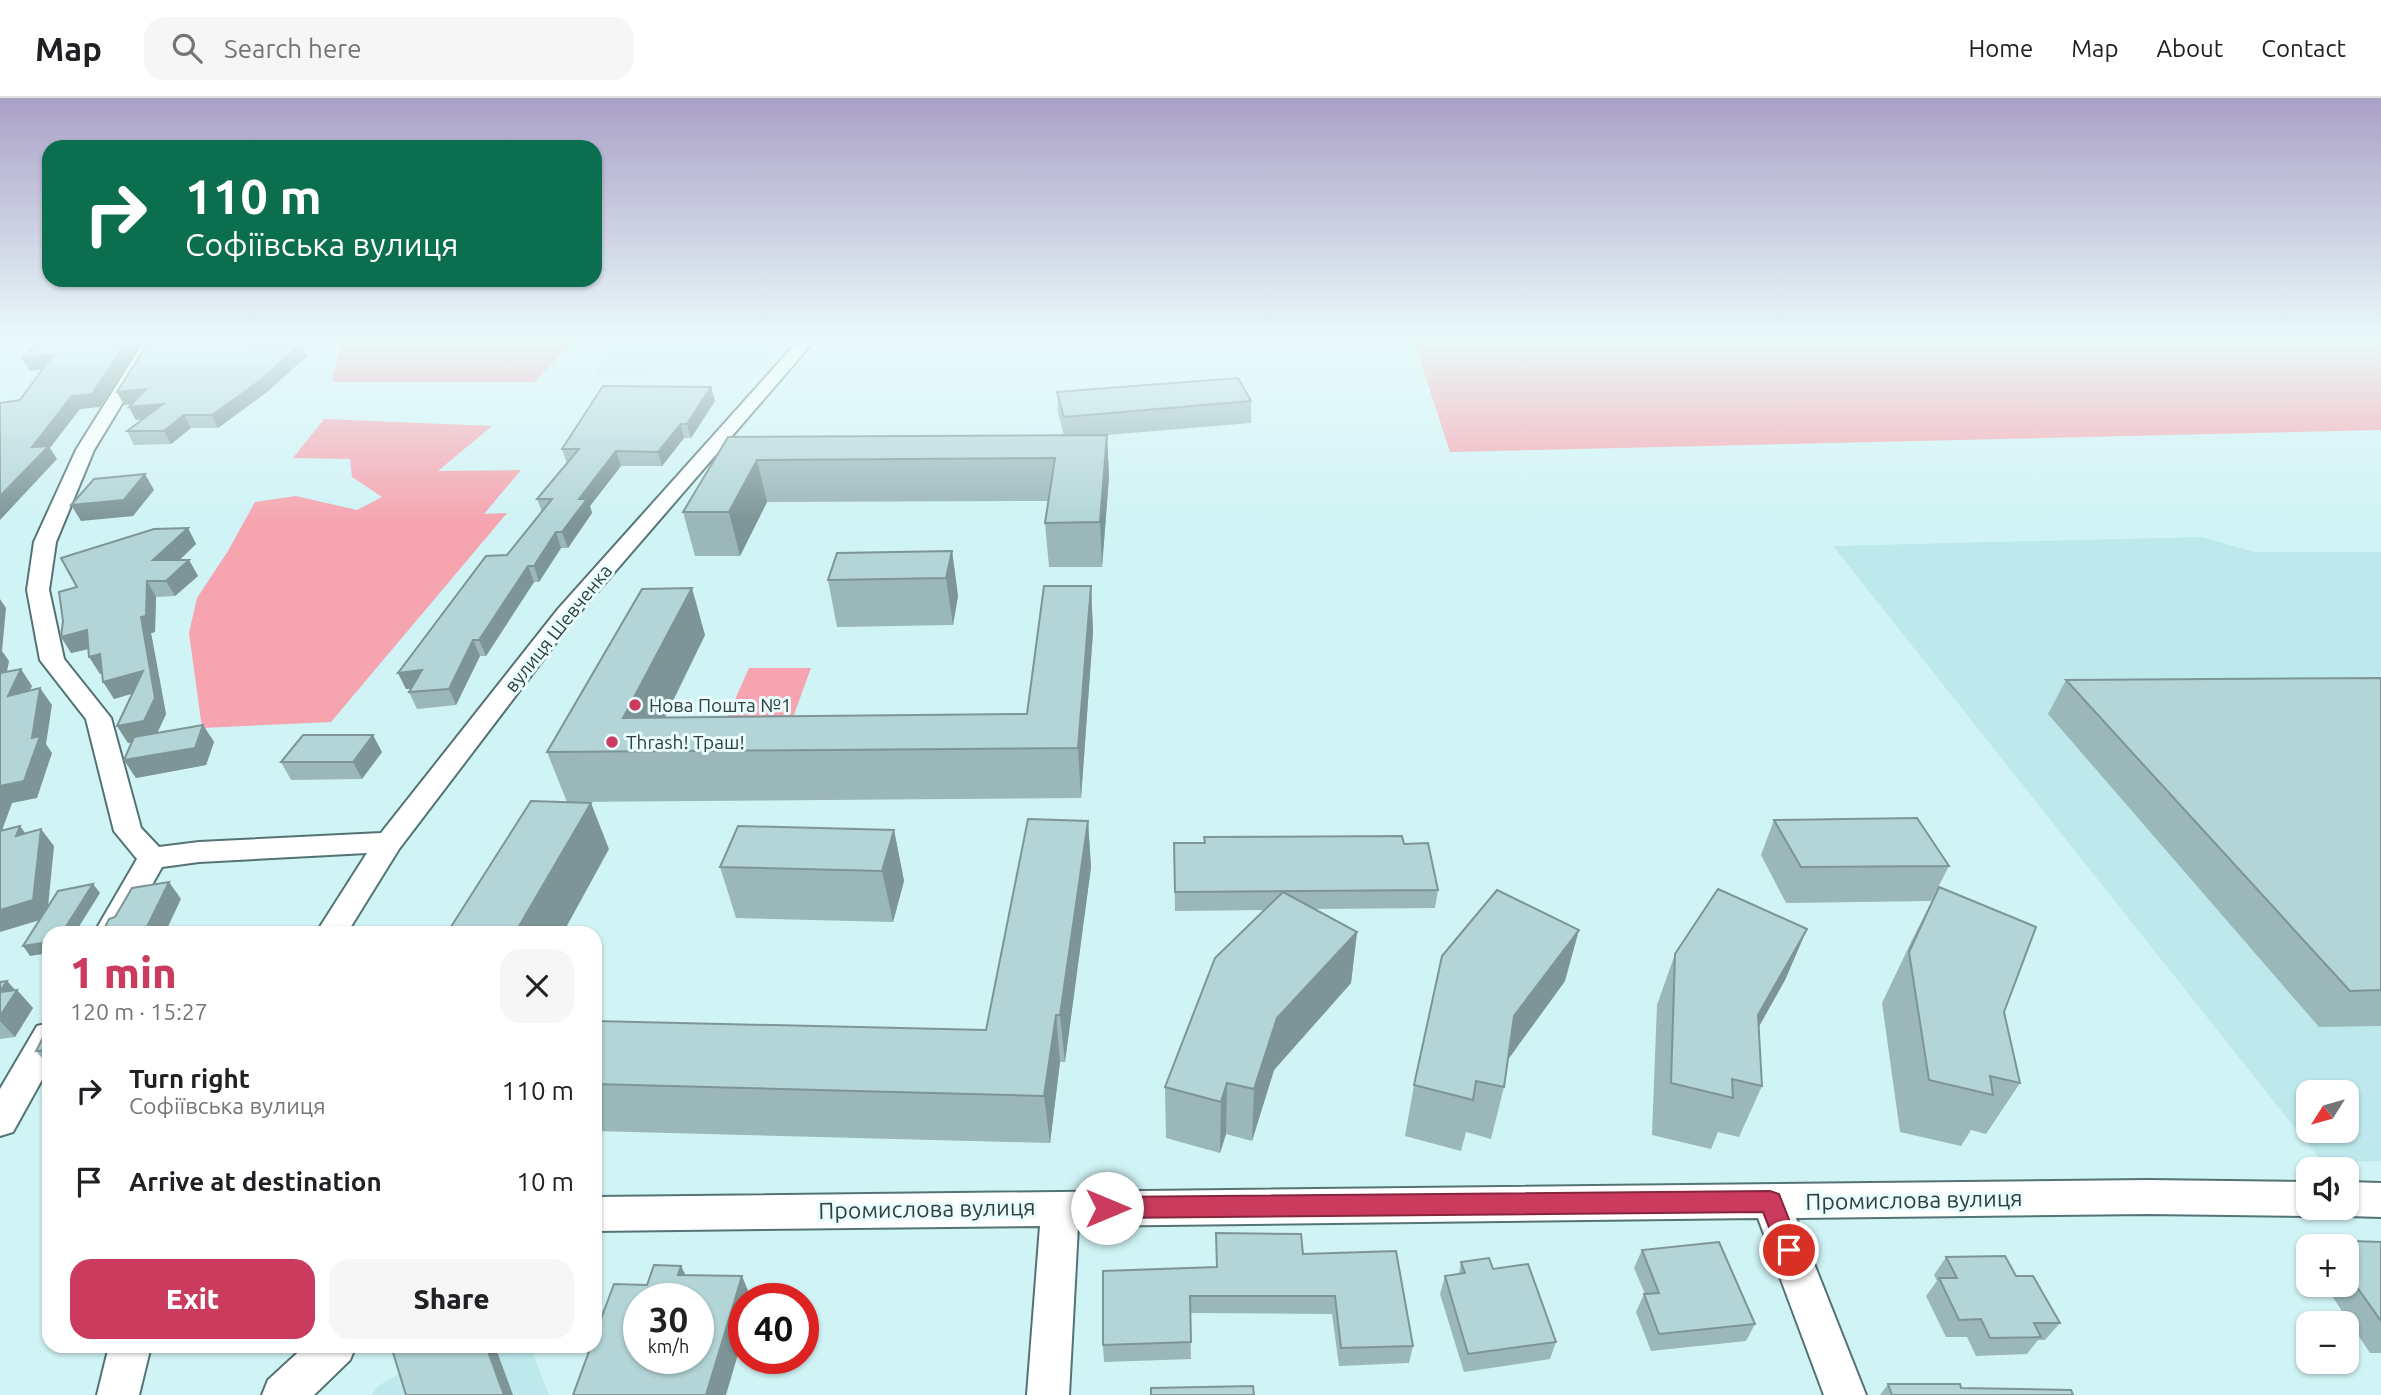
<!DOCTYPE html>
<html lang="en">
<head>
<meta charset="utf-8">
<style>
	:root { --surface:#fff; --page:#f6f6f6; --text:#202124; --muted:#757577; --line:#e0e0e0; --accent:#cb3b5e }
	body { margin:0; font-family:Ubuntu,sans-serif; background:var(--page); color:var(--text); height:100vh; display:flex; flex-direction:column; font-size:26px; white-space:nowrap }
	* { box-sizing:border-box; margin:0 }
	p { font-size:23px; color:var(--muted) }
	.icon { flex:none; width:38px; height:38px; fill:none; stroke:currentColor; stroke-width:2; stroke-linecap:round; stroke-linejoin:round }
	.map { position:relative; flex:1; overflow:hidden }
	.drawer { position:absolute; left:42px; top:828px; width:560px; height:427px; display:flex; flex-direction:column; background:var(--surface); border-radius:21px; box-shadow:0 2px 5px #0004 }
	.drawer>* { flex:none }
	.top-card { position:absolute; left:42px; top:42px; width:560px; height:147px; border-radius:21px; box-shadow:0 2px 5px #0004; background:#0b6e4f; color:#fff; overflow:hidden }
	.needle { width:46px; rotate:233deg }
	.tools { position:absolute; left:2296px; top:982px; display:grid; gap:14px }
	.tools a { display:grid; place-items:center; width:63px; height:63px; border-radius:14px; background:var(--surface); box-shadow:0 2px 5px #0004; font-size:35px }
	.speed { position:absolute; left:623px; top:1185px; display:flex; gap:14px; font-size:35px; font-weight:700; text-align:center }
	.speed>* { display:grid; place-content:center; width:91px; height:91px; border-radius:50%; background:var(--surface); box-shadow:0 2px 5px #0004; line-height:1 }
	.speed small { font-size:18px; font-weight:400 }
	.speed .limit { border:10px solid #d22; background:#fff; color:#111 }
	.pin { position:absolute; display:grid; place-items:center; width:60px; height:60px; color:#fff; margin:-30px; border:4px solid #fff; border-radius:50%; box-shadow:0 2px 7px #0007 }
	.me { position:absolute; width:77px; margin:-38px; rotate:90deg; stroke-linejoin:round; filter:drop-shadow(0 0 5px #0008) }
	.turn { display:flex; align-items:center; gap:24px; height:147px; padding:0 28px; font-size:32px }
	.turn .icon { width:91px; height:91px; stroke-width:2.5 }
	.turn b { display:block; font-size:49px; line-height:60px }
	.round { display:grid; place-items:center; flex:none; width:74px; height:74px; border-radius:21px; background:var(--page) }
	.overview { display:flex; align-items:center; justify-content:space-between; height:119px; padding:0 28px }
	h1 { font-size:42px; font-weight:800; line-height:52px; color:var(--accent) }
	.button { display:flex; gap:14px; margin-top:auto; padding:14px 28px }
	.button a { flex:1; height:80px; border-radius:21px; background:var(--accent); color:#fff; font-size:28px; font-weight:800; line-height:80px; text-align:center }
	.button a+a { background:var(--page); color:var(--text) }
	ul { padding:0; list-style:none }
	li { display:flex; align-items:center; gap:21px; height:91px; padding:0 28px }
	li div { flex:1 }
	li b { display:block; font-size:26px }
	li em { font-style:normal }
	header { display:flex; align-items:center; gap:42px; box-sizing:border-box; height:98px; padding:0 35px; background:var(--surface); border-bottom:2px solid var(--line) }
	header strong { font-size:33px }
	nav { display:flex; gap:38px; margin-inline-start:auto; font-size:24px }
	.search { width:490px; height:63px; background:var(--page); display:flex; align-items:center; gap:18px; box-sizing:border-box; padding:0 24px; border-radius:21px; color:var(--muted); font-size:26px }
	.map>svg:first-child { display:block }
	.built { fill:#bde9ed; fill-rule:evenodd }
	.green { fill:#f6a4b0 }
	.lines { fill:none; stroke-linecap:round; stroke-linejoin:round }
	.minor-casing { stroke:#547375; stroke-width:4 }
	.minor { fill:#fff; fill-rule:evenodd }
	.wall { fill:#9ab7b9 }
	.shaded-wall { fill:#7d9596 }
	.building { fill:#b3d5d7; stroke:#7d9596; stroke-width:2; fill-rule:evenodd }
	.route { fill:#cb3b5e; stroke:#84263d; stroke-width:2 }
	.poi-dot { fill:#cb3b5e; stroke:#e9fdff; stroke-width:2.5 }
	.labels { text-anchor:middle; stroke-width:6; stroke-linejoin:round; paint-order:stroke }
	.street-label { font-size:19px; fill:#324041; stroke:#e9fdff }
	.poi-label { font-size:19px; fill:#324041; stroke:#e9fdff; text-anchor:start }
	.near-street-label { font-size:23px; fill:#324041; stroke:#e9fdff }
</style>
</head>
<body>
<header>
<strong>Map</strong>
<div class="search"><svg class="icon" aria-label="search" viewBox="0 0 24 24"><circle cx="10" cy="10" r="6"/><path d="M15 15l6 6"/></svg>Search here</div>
<nav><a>Home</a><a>Map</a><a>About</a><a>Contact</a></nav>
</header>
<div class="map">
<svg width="2381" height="1297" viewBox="0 0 2381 1297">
	<rect width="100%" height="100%" fill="#d0f3f5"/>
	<g class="built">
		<polygon points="609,243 785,243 759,270 594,279"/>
		<path d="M2202,439l52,15h127v609l-59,1 -489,-616zM2308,994h39v38h-39z"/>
		<polygon points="446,1248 530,1248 549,1297 372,1297 378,1288"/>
	</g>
	<g class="green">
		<polygon points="341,243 574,243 534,284 332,284"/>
		<polygon points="1414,243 2381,243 2381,332 1450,354"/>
		<polygon points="324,321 492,328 438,373 521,372 484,416 507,415 331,624 202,630 189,535 197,500 228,453 255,404 296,398 357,412 382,399 352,379 350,361 293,360"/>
		<polygon points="749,570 811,570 792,622 726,622"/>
	</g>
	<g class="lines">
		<g class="minor-casing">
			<g id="minor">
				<polygon points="144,243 160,243 94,352 56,444 49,492 64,561 111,620 141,730 159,749 199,744 381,735 558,511 798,243 814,243 574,521 399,751 347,835 316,835 367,755 199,764 162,769 125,835 94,835 137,761 114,733 86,621 40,562 27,492 34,444 76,352"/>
				<polygon points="49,925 49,969 13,1034 0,1038 0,991 37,928"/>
				<polygon points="2148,1082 2308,1084 2308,1110 2323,1110 2321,1113 2308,1118 2148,1116 1796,1120 1866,1297 1824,1297 1758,1120 1078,1128 1069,1297 1027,1297 1040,1128 595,1133 595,1099"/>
				<polygon points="2347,1084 2381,1085 2381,1119 2347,1118 2334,1113 2332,1110 2347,1110"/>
				<polygon points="109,1248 151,1248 139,1297 97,1297"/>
				<polygon points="305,1248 356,1248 350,1262 314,1297 262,1297 268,1282"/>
			</g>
		</g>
		<use href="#minor" class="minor"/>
	</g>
	<g class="wall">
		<polygon points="282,243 280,246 307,258 267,294 218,330 191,330 171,346 134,347 127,333 143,321 136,322 129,309 132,306 124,307 117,294"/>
		<polygon points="711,289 715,303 691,340 684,340 662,368 621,368 590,408 592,415 568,450 561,450 539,484 534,484 486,558 480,558 456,607 417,611 409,594 411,591 406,591 398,575 507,457 542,414 537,401 567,366 562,351"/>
		<polygon points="1057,294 1251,303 1251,325 1107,337 1109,379 1102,469 1049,469 1045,425 1048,403 767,404 740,458 695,458 683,414 728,339 1064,337 1058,315"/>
		<polygon points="188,430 196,446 179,462 189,462 198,478 175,498 156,499 155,534 151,535 166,616 157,635 203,627 214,644 206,667 136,680 124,662 132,644 128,645 117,628 132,596 114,601 102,575 100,576 88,551 71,555 77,489"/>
		<polygon points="952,453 958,498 953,527 837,529 828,482"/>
		<polygon points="1091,488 1093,534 1081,700 567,704 547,654 705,537 665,620 1027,616"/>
		<polygon points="2381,580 2381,928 2319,929 2048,616 2066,582"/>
		<polygon points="382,654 362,681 291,682 281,664"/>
		<polygon points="1774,722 1949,768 1931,803 1786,805 1761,757"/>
		<polygon points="1088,723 1091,769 1065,964 1060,964 1050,1045 595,1033 595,923 986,932"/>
		<polygon points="894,732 904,783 893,824 736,820 720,769"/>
		<polygon points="1204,739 1404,746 1438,792 1435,810 1315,811 1357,834 1351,885 1274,972 1252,1043 1226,1036 1220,1055 1166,1040 1165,989 1264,812 1175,813 1174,745 1204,745"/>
		<polygon points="1939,789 2004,914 2020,985 1986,1036 1971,1032 1961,1048 1900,1034 1882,905 1913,840"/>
		<polygon points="1807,831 1785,882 1759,928 1762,988 1739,1039 1718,1034 1711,1051 1652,1037 1657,907 1675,856"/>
		<polygon points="7,883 15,892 17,892 33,910 15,939 0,941 0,884"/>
		<polygon points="1565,883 1508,961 1504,989 1491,1041 1466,1034 1461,1053 1405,1038 1414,987"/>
		<polygon points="49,930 49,968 36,953"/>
		<polygon points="1216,1135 1303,1156 1413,1248 1409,1265 1339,1268 1332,1216 1190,1215 1191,1261 1104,1264 1103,1247 1216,1169"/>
		<polygon points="2324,1142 2381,1144 2381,1255 2370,1255 2324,1186 2347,1186 2347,1148 2317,1148"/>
		<polygon points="1642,1152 1755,1226 1746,1243 1651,1253 1636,1214 1644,1196 1645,1196 1634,1170"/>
		<polygon points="1946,1159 2016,1178 2060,1225 2045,1242 2038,1242 2027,1256 1976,1258 1967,1239 1946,1239 1926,1198 1937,1183 1934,1177"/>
		<polygon points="1461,1164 1493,1171 1556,1244 1550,1261 1464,1274 1440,1196 1445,1178 1459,1176"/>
		<polygon points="1888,1286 1961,1290 2073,1297 1880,1297"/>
	</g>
	<g class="shaded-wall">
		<polygon points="128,243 143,243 100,309 80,311 50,350 57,361 0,422 0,398 32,349 72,298"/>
		<polygon points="267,243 282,243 270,260 264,247"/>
		<polygon points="301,245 307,258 267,294 218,330 212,317"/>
		<polygon points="53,257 60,269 30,273 22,260"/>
		<polygon points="711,289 715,303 691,340 687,326"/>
		<polygon points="146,291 153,304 124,307 117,294"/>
		<polygon points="163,306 170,319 136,322 129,309"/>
		<polygon points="184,317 191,330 171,346 164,333"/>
		<polygon points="681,326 684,340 662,368 658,354"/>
		<polygon points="1107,337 1109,379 1102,469 1100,424"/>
		<polygon points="616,353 621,368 590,408 592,415 568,450 562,434 579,401"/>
		<polygon points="757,362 767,404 740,458 729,414"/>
		<polygon points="145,376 154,392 133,418 81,423 71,407"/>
		<polygon points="188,430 196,446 163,478 153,462"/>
		<polygon points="556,434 561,450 539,484 534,468"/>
		<polygon points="952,453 958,498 953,527 946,480"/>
		<polygon points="189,462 198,478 175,498 166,483"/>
		<polygon points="528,468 534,484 486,558 479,542"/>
		<polygon points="147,483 156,499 155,534 151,535 166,616 155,640 128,645 117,628 153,589 114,601 103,584 141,519"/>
		<polygon points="1091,488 1093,534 1081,700 1078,650"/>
		<polygon points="692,490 705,537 648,653 623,620"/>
		<polygon points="0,501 6,510 2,553 9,563 3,594 0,590"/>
		<polygon points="87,532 97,549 71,555 61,539"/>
		<polygon points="473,542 480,558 456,607 449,591"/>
		<polygon points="100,556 110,573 100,576 89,559"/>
		<polygon points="21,571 32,588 20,615 8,598"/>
		<polygon points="422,572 430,589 406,591 398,575"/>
		<polygon points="40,590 52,607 46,646 52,655 37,700 12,705 0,738 0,688 32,640"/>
		<polygon points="203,627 214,644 206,667 136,680 124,662"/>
		<polygon points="373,637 382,654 362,681 353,664"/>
		<polygon points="591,705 609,751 563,835 515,835"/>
		<polygon points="1088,723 1091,769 1065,964 1060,917"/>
		<polygon points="20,728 33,746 16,738"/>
		<polygon points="41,731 54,748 47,820 0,834 0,812"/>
		<polygon points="894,732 904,783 893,824 882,773"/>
		<polygon points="169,784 181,801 165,835 144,835"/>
		<polygon points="93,786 100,795 75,835 62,835"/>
		<polygon points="1807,831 1785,882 1737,968 1758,917"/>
		<polygon points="1579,832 1565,883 1502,970 1514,918"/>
		<polygon points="1357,834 1351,885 1274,972 1252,1043 1254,991 1277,920"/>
		<polygon points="49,844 49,855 30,858 23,848"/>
		<polygon points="7,883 16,893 17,892 33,910 15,939 0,923 0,893"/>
		<polygon points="1056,917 1060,964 1050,1045 1044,998"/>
		<polygon points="1227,985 1226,1036 1220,1055 1221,1004"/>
		<polygon points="681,1168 694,1194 678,1177"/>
		<polygon points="742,1178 751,1200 744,1200 744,1236 726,1297 706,1297"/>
		<polygon points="486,1248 495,1248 513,1297 504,1297"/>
	</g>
	<g class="building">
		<polygon points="39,243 128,243 92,296 72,298 32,349 49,348 0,398 0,305 20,302 53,257 22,260"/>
		<polygon points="149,243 267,243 264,247 301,245 261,282 212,317 184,317 164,333 127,333 163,306 129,309 146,291 117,294"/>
		<polygon points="1238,280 1251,303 1064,319 1057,294"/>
		<polygon points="603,288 711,289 687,326 681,326 658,354 616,353 579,401 587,401 562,434 556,434 534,468 528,468 479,542 473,542 449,591 409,594 422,572 398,575 486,458 507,457 552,401 537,401 579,351 562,351"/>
		<polygon points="1107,337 1100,424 1045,425 1055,360 757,362 729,414 683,414 728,339"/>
		<polygon points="145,376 124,402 71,407 94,381"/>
		<polygon points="188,430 153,462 189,462 166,483 147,483 146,518 141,519 155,600 144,623 117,628 143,573 103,584 100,556 89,559 87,532 61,539 63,523 59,494 77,489 61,460 154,431"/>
		<polygon points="952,453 946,480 828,482 837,455"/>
		<polygon points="1044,488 1091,488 1078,650 547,654 642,491 692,490 623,620 1027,616"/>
		<polygon points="21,571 8,598 40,590 32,640 40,638 24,683 0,688 0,575"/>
		<polygon points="2381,580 2381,892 2350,893 2066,582"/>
		<polygon points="203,627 195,650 124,662 134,639"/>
		<polygon points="303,637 373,637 353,664 281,664"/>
		<polygon points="531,703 591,705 515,835 447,835"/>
		<polygon points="1917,720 1949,768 1801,769 1774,722"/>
		<polygon points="1028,721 1088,723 1060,917 1056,917 1044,998 595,986 595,923 986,932"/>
		<polygon points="20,728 16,738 41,731 33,802 0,812 0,733"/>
		<polygon points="738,728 894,732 882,773 720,769"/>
		<polygon points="1402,738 1404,746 1428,745 1438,792 1175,794 1174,745 1205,745 1204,739"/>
		<polygon points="169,784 144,835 102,835 109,821 115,819 132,790"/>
		<polygon points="93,786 62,835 49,835 49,844 23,848 58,793"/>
		<polygon points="1939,789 2036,829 2004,914 2020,985 1990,978 1993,997 1929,982 1909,854"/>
		<polygon points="1718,791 1807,831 1758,917 1762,988 1732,981 1733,1000 1671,985 1675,856"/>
		<polygon points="1497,792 1579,832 1514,918 1504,989 1476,983 1473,1002 1414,987 1442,858"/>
		<polygon points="1283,794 1357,834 1277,920 1254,991 1227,985 1221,1004 1165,989 1215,860"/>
		<polygon points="7,883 0,893 0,884"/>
		<polygon points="17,892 0,918 0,894"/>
		<polygon points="48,930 49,952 36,953"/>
		<polygon points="1216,1135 1301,1136 1303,1156 1396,1153 1413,1248 1341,1250 1335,1198 1190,1198 1191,1244 1103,1247 1103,1173 1217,1169"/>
		<polygon points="2324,1142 2381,1144 2381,1223 2347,1175 2347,1148 2328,1148"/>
		<polygon points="1719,1144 1755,1226 1659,1236 1644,1196 1659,1195 1642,1152"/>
		<polygon points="2005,1158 2016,1178 2033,1178 2060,1225 2034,1225 2041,1239 1990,1240 1981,1221 1959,1222 1939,1180 1957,1180 1946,1159"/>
		<polygon points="1489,1160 1493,1171 1528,1166 1556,1244 1468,1256 1445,1178 1465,1175 1461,1164"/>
		<path d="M654,1167l27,1 -3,9 64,1 -36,119h-133l18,-49h4v-11l19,-51 33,1zM639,1200h59v60h-59z"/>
		<polygon points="391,1248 486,1248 504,1297 406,1297"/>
		<polygon points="1888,1286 1960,1286 1961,1290 2071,1292 2073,1297 1892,1297"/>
		<polygon points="1253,1288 1254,1297 1151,1297 1151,1290"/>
	</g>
	<linearGradient id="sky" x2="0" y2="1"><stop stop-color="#aaa1c7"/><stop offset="0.57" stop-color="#eafafa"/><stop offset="1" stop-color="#eafafa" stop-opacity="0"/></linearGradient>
	<rect width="2381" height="424" fill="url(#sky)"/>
	<polygon class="route" points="1770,1093 1779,1096 1801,1152 1798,1160 1789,1163 1781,1160 1763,1114 1107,1120 1099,1117 1096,1110 1099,1102 1107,1099"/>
	<g class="poi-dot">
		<circle cx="635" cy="607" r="7"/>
		<circle cx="612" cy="644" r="7"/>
	</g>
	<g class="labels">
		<g class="street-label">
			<text transform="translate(558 530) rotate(-51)" y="7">вулиця Шевченка</text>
		</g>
		<g class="poi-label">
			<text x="649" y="614">Нова Пошта №1</text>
			<text x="626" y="651">Thrash! Траш!</text>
		</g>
		<g class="near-street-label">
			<text transform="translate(1914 1102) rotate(-1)" y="8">Промислова вулиця</text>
			<text transform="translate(927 1111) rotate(-1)" y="8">Промислова вулиця</text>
		</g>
	</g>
</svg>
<div class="tools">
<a><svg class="needle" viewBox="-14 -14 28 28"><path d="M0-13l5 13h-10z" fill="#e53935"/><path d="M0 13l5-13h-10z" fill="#757577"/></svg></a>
<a><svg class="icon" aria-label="sound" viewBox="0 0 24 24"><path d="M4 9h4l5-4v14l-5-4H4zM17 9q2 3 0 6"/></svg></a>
<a>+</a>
<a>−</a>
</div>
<div class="speed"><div>30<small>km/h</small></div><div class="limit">40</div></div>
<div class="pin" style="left:1789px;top:1152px;background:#d93025"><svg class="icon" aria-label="arrive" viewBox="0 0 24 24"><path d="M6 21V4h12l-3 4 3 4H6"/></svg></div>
<svg class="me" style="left:1107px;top:1110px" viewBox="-20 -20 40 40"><circle r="19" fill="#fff"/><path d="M0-13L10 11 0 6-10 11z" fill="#cb3b5e"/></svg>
<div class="top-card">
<div class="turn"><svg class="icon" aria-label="right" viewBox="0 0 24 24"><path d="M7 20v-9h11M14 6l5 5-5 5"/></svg><div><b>110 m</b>Софіївська вулиця</div></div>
</div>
<section class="drawer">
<div class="overview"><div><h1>1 min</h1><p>120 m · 15:27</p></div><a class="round"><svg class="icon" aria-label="close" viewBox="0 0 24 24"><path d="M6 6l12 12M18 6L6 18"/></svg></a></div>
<ul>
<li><svg class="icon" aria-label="right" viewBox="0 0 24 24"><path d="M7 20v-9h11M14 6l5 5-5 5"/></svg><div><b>Turn right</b><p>Софіївська вулиця</p></div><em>110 m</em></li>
<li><svg class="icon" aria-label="arrive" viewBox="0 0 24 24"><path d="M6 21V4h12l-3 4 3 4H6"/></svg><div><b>Arrive at destination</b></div><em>10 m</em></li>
</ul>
<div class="button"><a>Exit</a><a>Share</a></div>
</section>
</div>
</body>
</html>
